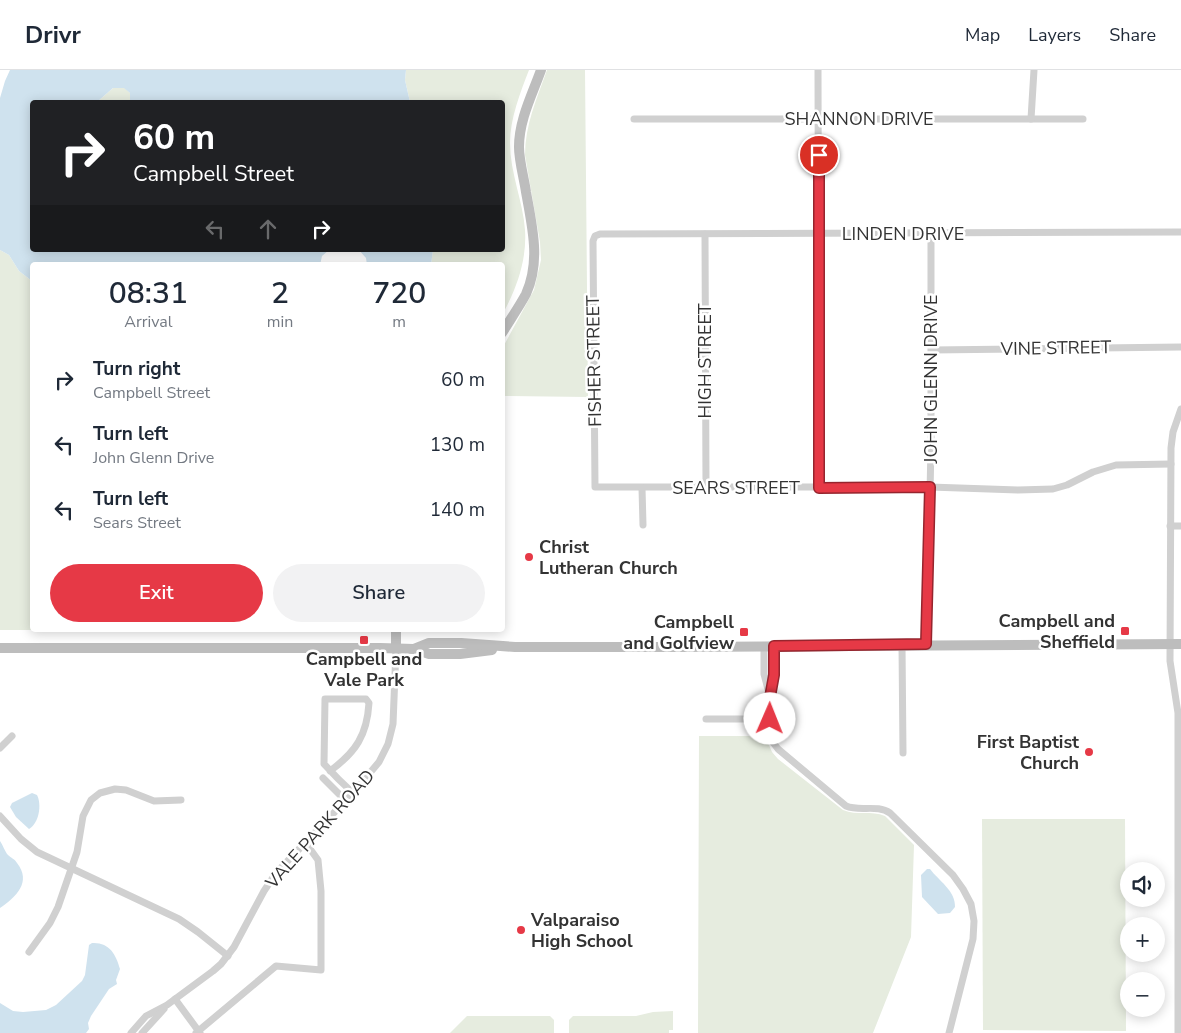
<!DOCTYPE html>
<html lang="en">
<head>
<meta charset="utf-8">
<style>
	:root { --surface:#fff; --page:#f2f2f3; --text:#1f2937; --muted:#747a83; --line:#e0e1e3; --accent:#e63946 }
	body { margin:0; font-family:"Nunito Sans",sans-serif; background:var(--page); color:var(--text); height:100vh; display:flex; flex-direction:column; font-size:19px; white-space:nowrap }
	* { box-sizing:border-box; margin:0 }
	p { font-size:16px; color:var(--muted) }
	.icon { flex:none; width:28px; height:28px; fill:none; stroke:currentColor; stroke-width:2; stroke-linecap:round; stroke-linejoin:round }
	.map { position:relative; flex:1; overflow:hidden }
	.details { position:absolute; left:30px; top:192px; width:475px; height:370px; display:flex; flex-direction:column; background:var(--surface); border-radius:5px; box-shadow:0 2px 12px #0003 }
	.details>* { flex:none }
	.top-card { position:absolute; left:30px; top:30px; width:475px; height:152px; border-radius:5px; box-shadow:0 2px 12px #0003; background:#202124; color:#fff; overflow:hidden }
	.controls { position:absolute; left:1120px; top:792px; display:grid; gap:10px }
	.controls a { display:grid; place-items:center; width:45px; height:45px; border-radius:50%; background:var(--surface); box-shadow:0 2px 12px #0003; font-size:25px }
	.pin { position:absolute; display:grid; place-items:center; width:42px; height:42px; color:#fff; margin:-21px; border:2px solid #fff; border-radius:50%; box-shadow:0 1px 5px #0007 }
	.me { position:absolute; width:55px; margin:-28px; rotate:1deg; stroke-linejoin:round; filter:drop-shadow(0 0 4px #0008) }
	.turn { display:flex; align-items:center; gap:18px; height:105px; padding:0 20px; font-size:22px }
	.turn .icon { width:65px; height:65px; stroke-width:2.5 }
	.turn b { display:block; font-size:35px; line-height:42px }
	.lanes { display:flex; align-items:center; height:48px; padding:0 20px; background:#0003; justify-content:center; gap:25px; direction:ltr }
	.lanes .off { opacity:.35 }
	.eta { display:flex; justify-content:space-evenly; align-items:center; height:85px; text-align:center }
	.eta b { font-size:30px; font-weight:600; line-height:35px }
	.button { display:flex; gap:10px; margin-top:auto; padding:10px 20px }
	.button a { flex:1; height:58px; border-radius:30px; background:var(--accent); color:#fff; font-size:20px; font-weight:600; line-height:58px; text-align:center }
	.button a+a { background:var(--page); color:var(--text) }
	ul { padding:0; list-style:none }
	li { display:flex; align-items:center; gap:15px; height:65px; padding:0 20px }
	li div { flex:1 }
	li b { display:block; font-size:19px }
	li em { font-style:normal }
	header { display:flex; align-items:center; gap:30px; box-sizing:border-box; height:70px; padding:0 25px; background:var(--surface); border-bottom:1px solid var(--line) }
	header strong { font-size:24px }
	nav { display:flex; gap:28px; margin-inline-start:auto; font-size:18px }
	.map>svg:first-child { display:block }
	.green { fill:#e6ecdf }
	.water { fill:#cfe2ee }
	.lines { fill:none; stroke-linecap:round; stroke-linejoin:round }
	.street { stroke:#d0d0d0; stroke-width:7 }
	.secondary { stroke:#bdbdbd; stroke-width:10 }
	.route-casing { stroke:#96252e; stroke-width:12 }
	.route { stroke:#e63946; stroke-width:9 }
	.poi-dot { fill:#e63946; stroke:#fff; stroke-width:2 }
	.labels { text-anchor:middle; stroke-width:5; stroke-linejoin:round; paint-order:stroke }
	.street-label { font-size:18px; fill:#333; stroke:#fff }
	.poi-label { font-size:18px; font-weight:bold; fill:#333; stroke:#fff; text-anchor:end }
</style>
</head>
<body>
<header>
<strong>Drivr</strong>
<nav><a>Map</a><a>Layers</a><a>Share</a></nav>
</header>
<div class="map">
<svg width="1181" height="963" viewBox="0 0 1181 963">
	<rect width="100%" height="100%" fill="#fff"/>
	<g class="green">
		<path d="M406,0h123c-9,23 -19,49 -19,73 0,30 13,58 15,87 2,29 -8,58 -22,83l-1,-48h-71l2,-15h69v-148h-92l-5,-22z"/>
		<path d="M547,0h38l3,327 -85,-1v-49l31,-57 7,-30 -1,-18 -15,-87c0,-30 12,-57 22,-85z"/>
		<polygon points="113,18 125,18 130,23 130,32 97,32"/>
		<polygon points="0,180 9,185 19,201 32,211 32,560 0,560"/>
		<path d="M699,666h66l7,16 6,7 65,51c14,6 28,0 42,6l29,29 -3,92 -38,96h-175z"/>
		<polygon points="982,749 1125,749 1126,961 983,960"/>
		<polygon points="673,941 673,960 669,960 669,963 569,963 569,950 573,946 636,946 653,942"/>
		<polygon points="467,946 550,946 554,950 554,963 450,963"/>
	</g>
	<g class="water">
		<polygon points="10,0 406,0 405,10 410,32 130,32 130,23 124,18 113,18 97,32 32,32 32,180 329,180 322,186 320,195 32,195 32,211 19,201 9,185 0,180 0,28 5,11"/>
		<polygon points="359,180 433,180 431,195 367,195 366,188"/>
		<path d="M32,723l5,2c5,10 2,28 -8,34l-13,-12 -6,-10 2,-4z"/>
		<path d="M0,771c3,4 5,11 8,14 3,3 7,4 9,8 15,19 -1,34 -17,45z"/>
		<path d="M927,799h3c8,11 26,22 25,38l-5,6 -12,1 -16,-17 -1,-22z"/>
		<path d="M92,873c17,-1 24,11 28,26l-4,11 1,4 -8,5 -18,27 -3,7 1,6 -3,4h-86v-30l13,8 10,1 23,-2 10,-5 26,-24 3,-6 4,-30z"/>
	</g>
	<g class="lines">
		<g class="street">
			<polyline points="818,0 819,418"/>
			<polyline points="634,49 1083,49"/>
			<polyline points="1031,49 1034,0"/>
			<polyline points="705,164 706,417"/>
			<polyline points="932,280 1181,277"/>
			<polyline points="1171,394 1116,395 1093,402 1067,415 1053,419 1018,420 930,417 595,417 593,171 595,166 600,164 1181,162"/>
			<polyline points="642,418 643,455"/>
			<polyline points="1170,456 1181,456"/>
			<polyline points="927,574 931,374 931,164"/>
			<polyline points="902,575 903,683"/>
			<path d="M764,576v28l6,23 1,35 1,9 6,8 68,57c14,6 31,-2 44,7l63,62 10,14 8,15 3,17 -1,18 -24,94"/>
			<polyline points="771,624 774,605 774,576"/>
			<polyline points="706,649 771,649"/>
			<polyline points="0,678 12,666"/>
			<path d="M330,701c26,-19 37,-36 39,-68l-3,-4h-41l-1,65c9,10 19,20 29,29"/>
			<polyline points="323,708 346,731"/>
			<polyline points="0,746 21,769 37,782 179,849 198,862 228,886"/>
			<polyline points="29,882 50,853 58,837 77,782 83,746 91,730 100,723 115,719 126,720 154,731 181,730"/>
			<polyline points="175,929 200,963"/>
			<polyline points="131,963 146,946 167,935 213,901 221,894 234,877 264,821 276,803 353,723 379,692 388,674 393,654 396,579"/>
			<polyline points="142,963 164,939"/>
			<polyline points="196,963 276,896 321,900 321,821 318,790 305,772"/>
			<polyline points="1178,963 1178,643 1170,591 1171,378 1173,362 1181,339"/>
		</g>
		<g class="secondary">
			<path d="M502,263c8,-13 17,-26 24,-39 15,-33 6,-68 0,-102 -2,-14 -7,-31 -7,-45 0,-27 13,-52 22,-77"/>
			<polyline points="396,560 396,579"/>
			<polyline points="0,578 380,578 414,579 429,584 460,584 492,580"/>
			<polyline points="414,579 429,573 461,573 515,577 682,577 1181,574"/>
		</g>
	</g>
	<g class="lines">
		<g class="route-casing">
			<polyline id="route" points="770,649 770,627 774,605 774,576 926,574 930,417 819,418 819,85"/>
		</g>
		<use href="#route" class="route"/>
	</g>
	<g class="poi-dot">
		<circle cx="529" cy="487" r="5"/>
		<rect x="1120" y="556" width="10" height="10" rx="2.5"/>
		<rect x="739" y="557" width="10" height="10" rx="2.5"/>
		<rect x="359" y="565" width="10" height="10" rx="2.5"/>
		<circle cx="1089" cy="682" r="5"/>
		<circle cx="521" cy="860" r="5"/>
	</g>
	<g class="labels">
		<g class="street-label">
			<text x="859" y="55">SHANNON DRIVE</text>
			<text x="903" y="170">LINDEN DRIVE</text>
			<text transform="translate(1056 278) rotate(-1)" y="6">VINE STREET</text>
			<text transform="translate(594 291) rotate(-91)" y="6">FISHER STREET</text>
			<text transform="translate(705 291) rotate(-90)" y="6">HIGH STREET</text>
			<text transform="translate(931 309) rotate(-90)" y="6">JOHN GLENN DRIVE</text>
			<text x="736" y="424">SEARS STREET</text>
			<text transform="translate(320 759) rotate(-48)" y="6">VALE PARK ROAD</text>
		</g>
		<g class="poi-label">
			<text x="539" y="483" text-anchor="start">Christ<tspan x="539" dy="21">Lutheran Church</tspan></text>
			<text x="1115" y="557">Campbell and<tspan x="1115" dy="21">Sheffield</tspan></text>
			<text x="734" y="558">Campbell<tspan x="734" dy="21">and Golfview</tspan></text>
			<text x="364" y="595" text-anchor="middle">Campbell and<tspan x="364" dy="21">Vale Park</tspan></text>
			<text x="1079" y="678">First Baptist<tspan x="1079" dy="21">Church</tspan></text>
			<text x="531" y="856" text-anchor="start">Valparaiso<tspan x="531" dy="21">High School</tspan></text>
		</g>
	</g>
</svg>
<div class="controls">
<a><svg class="icon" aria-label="sound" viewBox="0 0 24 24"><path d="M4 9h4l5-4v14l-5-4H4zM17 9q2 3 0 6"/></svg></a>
<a>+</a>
<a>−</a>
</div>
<div class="pin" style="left:819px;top:85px;background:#d93025"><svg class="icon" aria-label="arrive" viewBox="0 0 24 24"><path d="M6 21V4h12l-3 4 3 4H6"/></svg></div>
<svg class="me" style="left:770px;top:649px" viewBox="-20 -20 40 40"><circle r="19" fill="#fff"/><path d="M0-13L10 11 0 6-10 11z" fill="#e63946"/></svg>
<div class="top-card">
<div class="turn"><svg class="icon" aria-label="right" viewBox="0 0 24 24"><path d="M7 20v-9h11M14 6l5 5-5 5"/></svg><div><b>60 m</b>Campbell Street</div></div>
<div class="lanes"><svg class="icon off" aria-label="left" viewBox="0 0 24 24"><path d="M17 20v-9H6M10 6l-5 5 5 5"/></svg><svg class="icon off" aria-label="ahead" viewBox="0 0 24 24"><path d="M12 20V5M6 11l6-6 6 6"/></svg><svg class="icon" aria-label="right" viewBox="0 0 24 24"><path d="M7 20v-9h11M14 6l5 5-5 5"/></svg></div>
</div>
<section class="details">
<div class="eta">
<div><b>08:31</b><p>Arrival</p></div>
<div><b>2</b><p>min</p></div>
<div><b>720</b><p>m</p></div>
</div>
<ul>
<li><svg class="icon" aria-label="right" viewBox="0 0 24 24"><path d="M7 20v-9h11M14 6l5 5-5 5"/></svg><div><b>Turn right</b><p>Campbell Street</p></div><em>60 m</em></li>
<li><svg class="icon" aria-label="left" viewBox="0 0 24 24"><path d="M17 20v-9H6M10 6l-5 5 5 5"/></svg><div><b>Turn left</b><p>John Glenn Drive</p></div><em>130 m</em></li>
<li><svg class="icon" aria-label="left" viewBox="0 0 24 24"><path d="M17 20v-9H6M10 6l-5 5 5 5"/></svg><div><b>Turn left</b><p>Sears Street</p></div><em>140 m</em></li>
</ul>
<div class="button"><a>Exit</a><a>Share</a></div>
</section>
</div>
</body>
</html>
